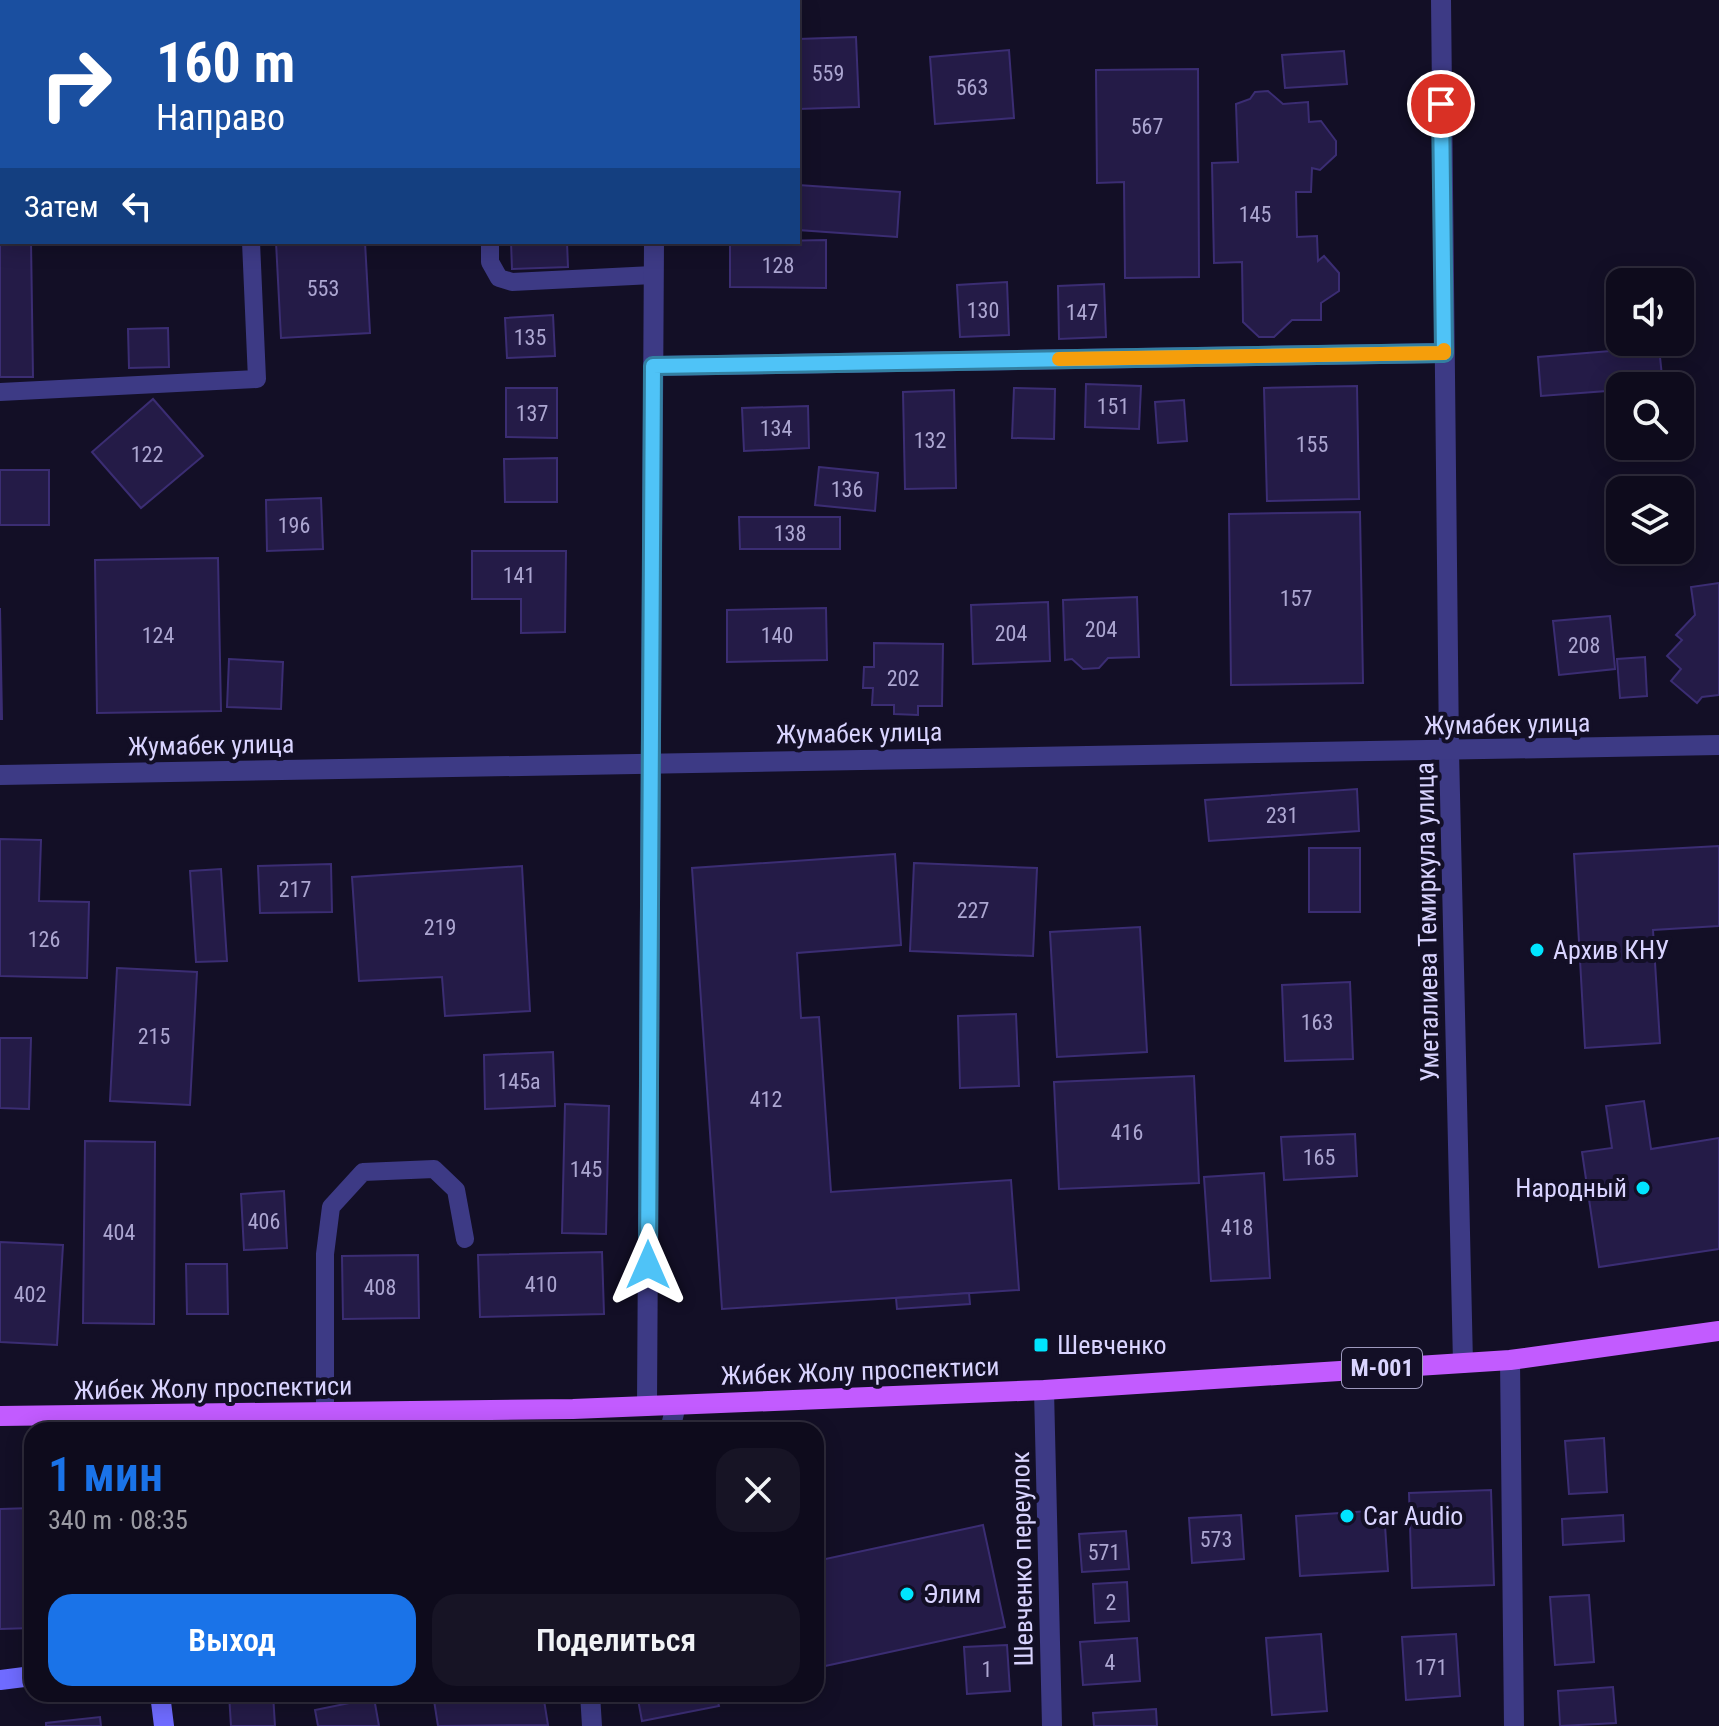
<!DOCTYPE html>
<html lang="ru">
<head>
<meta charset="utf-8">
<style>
	:root { --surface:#0e0b1c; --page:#171425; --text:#f1f3f6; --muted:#9b9ba3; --line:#2e2b3b; --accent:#1a73e8 }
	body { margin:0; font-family:"Roboto Condensed",sans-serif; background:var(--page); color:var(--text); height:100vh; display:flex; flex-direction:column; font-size:30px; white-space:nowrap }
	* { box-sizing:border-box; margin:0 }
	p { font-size:26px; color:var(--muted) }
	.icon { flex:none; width:44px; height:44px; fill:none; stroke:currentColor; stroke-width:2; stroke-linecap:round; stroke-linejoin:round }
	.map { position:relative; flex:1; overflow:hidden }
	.panel { position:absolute; left:24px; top:1422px; width:800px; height:280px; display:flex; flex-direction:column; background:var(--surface); border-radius:24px; box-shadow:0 4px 20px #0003,0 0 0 2px var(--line) }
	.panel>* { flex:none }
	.banner { position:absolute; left:0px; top:0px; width:800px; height:244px; box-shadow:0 4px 20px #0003,0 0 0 2px var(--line); background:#1a4fa0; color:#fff; overflow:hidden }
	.controls { position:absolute; left:1606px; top:268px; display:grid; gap:16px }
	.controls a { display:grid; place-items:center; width:88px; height:88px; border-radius:16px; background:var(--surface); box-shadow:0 4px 20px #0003,0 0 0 2px var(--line); font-size:40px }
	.pin { position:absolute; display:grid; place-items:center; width:68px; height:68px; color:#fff; margin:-34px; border:4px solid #fff; border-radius:50%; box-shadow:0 2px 8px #0007 }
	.me { position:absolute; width:88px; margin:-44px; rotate:0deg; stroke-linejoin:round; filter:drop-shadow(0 0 6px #0008) }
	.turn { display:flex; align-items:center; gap:28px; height:168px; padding:0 24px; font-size:36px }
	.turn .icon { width:104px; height:104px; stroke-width:2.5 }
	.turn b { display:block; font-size:56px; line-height:68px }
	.then { display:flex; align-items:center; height:76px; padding:0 24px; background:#0003; gap:16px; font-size:30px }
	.round { display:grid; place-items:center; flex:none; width:84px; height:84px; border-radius:24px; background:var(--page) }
	.summary { display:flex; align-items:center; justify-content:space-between; height:136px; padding:0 24px }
	h1 { font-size:48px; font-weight:600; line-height:60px; color:var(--accent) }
	.cta { display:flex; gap:16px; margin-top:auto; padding:16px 24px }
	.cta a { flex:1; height:92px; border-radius:24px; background:var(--accent); color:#fff; font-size:32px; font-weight:600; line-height:92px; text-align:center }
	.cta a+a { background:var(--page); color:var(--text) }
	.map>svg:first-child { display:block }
	.building { fill:#241b47; stroke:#3b2d73; stroke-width:2 }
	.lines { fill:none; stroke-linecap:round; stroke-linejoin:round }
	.lane { stroke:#3d3a85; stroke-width:18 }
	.street { stroke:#3d3a85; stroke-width:20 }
	.secondary { stroke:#6f6bff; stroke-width:20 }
	.primary { stroke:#c25bff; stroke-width:20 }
	.route-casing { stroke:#337fa1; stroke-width:20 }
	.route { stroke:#4fc3f7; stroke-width:14 }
	.slow { stroke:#f59e0b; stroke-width:14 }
	.poi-dot { fill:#00e5ff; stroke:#130f26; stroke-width:3 }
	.labels { text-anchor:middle; stroke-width:8; stroke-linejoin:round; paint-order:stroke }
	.number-label { font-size:22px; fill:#aca6d1 }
	.shield { fill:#130f26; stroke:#9e99be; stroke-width:2 }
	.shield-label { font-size:24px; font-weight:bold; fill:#d9d4ff }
	.street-label { font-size:26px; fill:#d9d4ff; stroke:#130f26 }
	.poi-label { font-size:26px; fill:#d9d4ff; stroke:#130f26; text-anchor:start }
</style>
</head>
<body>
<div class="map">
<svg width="1719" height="1726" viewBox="0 0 1719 1726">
	<rect width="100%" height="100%" fill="#130f26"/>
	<g class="building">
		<polygon points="856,37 859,107 798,109 798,39"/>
		<polygon points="1009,50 1014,118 935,124 930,57"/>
		<polygon points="1344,51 1347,84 1285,88 1282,55"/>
		<polygon points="1198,69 1199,277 1125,278 1124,182 1097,183 1096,70"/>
		<polygon points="0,87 2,242 31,242 33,377 0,377"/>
		<polygon points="1268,91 1283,104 1308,102 1309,122 1321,121 1336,141 1336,155 1320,170 1312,168 1311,192 1296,192 1297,237 1317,236 1318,261 1324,256 1339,273 1339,291 1321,303 1321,320 1292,320 1274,337 1259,337 1243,322 1242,262 1214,263 1212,163 1238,162 1236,104 1250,99 1255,92"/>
		<polygon points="798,185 900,192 897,237 798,230"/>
		<polygon points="826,240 826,288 730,287 730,242"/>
		<polygon points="276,242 365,242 370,333 281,338"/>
		<polygon points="511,242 567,242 568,267 512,269"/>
		<polygon points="1007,282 1009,335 960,337 957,285"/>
		<polygon points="1104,284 1106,337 1059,339 1058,286"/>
		<polygon points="553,315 555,356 507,358 505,318"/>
		<polygon points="168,328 169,367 129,368 128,329"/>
		<polygon points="1659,347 1663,386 1620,386 1620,390 1541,396 1538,357"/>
		<polygon points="1086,384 1141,386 1139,429 1085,427"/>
		<polygon points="1357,386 1359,499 1267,501 1264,388"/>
		<polygon points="506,388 557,388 557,438 506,437"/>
		<polygon points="1014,388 1055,389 1054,439 1012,438"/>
		<polygon points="954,390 956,488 905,489 903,392"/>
		<polygon points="153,399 203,456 141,508 92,452"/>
		<polygon points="1184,400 1187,441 1158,443 1155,402"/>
		<polygon points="808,406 809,448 744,451 742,408"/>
		<polygon points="557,458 557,502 505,502 504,459"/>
		<polygon points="819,467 878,473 875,511 815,505"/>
		<rect x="0" y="470" width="49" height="55"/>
		<polygon points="321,498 323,549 267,551 266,500"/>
		<polygon points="1360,512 1363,683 1231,685 1229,514"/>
		<polygon points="739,517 840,517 840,549 740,549"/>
		<polygon points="472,551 566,551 565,632 521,633 521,599 472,599"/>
		<polygon points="218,558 221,711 97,713 95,560"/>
		<polygon points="1719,583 1719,695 1702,697 1697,703 1671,681 1681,669 1667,656 1682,640 1676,635 1695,615 1691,587"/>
		<polygon points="1137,597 1139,657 1108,658 1099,668 1083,669 1072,659 1065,660 1063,600"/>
		<polygon points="1048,602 1050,661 973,664 971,605"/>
		<polygon points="0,608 2,719 0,719"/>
		<polygon points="826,608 827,660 727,662 727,610"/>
		<polygon points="1610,616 1615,669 1559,675 1553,621"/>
		<polygon points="874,643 943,644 942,706 918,706 918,715 894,714 894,705 872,705 873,688 863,688 864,667 874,667"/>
		<polygon points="1645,657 1647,696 1620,698 1617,659"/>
		<polygon points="229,659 283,662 281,709 227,707"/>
		<polygon points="1357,789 1359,831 1209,841 1205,800"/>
		<polygon points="0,839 41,840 39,901 89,902 87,978 0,976"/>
		<polygon points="1719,846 1719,926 1653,930 1660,1043 1585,1048 1574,854"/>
		<rect x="1309" y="848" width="51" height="64"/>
		<polygon points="895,854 901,945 797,953 801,1018 819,1017 831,1192 1011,1180 1019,1290 722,1309 692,868"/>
		<polygon points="914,863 1037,868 1033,956 910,951"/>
		<polygon points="331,864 332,912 260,913 258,866"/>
		<polygon points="522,866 530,1011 445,1016 442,977 359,981 352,877"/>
		<polygon points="221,869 227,961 196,962 190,871"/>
		<polygon points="1140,927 1147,1052 1057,1057 1050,932"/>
		<polygon points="117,968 197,972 190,1105 110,1101"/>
		<polygon points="1350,982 1353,1059 1285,1061 1282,985"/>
		<polygon points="1016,1014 1019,1086 960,1088 958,1016"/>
		<polygon points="0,1038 31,1038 29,1109 0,1108"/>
		<polygon points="553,1052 555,1106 485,1109 484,1055"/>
		<polygon points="1194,1076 1199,1183 1059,1189 1054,1082"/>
		<polygon points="1644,1101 1651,1149 1719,1138 1719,1249 1599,1267 1582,1152 1612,1148 1606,1106"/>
		<polygon points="565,1104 609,1106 606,1234 562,1233"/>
		<polygon points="1355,1134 1357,1176 1284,1180 1281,1137"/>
		<polygon points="85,1141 155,1142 154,1324 83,1323"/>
		<polygon points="1264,1173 1270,1278 1211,1281 1204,1177"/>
		<polygon points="284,1191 287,1248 244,1250 241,1194"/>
		<polygon points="0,1242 63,1245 57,1345 0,1342"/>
		<polygon points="602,1252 604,1314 480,1317 478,1255"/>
		<polygon points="418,1255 419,1318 343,1319 342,1256"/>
		<polygon points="186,1264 227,1264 228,1314 187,1314"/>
		<polygon points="969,1293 970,1304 897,1309 896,1298"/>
		<polygon points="1604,1438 1607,1492 1569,1494 1565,1441"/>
		<polygon points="1491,1490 1494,1585 1412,1588 1409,1493"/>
		<polygon points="32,1508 32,1628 0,1629 0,1509"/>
		<polygon points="1384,1510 1388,1571 1300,1576 1296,1516"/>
		<polygon points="1241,1515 1244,1559 1192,1563 1189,1518"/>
		<polygon points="1623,1515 1624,1541 1563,1545 1562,1519"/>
		<polygon points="983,1525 1005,1627 816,1668 816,1561"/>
		<polygon points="1126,1531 1129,1569 1082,1572 1079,1534"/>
		<polygon points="1127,1582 1129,1621 1095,1623 1093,1584"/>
		<polygon points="1589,1595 1594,1662 1555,1665 1550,1597"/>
		<polygon points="1321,1634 1327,1711 1272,1715 1266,1638"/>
		<polygon points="1456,1634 1460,1696 1406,1700 1402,1637"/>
		<polygon points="1137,1638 1140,1681 1083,1685 1080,1642"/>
		<polygon points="1007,1645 1010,1691 967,1694 964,1647"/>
		<polygon points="1613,1687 1616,1723 1560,1726 1558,1691"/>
		<polygon points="229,1694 273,1694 275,1726 231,1726"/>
		<polygon points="433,1694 543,1694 548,1725 438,1726"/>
		<polygon points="637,1694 716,1694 719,1706 642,1721"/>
		<polygon points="374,1698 379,1726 318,1726 315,1710"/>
		<polygon points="1156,1709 1157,1726 1094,1726 1093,1713"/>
		<polygon points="100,1717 101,1726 46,1726 46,1723"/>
	</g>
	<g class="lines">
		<g class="lane">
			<polyline points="240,0 240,2"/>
			<polyline points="490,242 490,262 499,278 512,282 653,275"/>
			<polyline points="0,392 257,379 251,242"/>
			<polyline points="325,1413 325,1254 331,1207 363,1172 434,1169 456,1190 465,1239"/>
		</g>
		<g class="street">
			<polyline points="1441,0 1449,751 1463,1363"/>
			<polyline points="656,2 656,0"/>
			<polyline points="653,366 1444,353"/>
			<polyline points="0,775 1719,745"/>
			<polyline points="1510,1360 1514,1726"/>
			<polyline points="1044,1390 1052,1726"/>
			<polyline points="647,1406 654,242"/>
			<polyline points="670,1430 676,1405"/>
			<polyline points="590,1694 592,1726"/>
		</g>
		<g class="secondary">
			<polyline points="0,1680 32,1676"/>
			<polyline points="160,1694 164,1726"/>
		</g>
		<polyline class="primary" points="0,1416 573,1409 1044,1390 1510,1360 1719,1331"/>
	</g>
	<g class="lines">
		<g class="route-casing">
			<polyline id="route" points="648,1265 653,366 1444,353 1441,104"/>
		</g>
		<use href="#route" class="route"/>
		<polyline class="slow" points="1059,359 1444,353 1444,350"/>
	</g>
	<g class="poi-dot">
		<circle cx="1537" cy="950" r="8"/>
		<circle cx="1643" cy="1188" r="8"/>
		<rect x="1033" y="1337" width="16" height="16" rx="4"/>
		<circle cx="1347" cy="1516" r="8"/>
		<circle cx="907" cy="1594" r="8"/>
	</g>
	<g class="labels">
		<g class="number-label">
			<text x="828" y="81">559</text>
			<text x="972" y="95">563</text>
			<text x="1147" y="134">567</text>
			<text x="1255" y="222">145</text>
			<text x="778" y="273">128</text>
			<text x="323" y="296">553</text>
			<text x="983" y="318">130</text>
			<text x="1082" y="320">147</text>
			<text x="530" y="345">135</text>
			<text x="1113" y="414">151</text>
			<text x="532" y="421">137</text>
			<text x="776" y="436">134</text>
			<text x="930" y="448">132</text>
			<text x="1312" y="452">155</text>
			<text x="147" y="462">122</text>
			<text x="847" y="497">136</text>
			<text x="294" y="533">196</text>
			<text x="790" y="541">138</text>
			<text x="519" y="583">141</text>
			<text x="1296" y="606">157</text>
			<text x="1101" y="637">204</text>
			<text x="1011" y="641">204</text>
			<text x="158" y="643">124</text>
			<text x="777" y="643">140</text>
			<text x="1584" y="653">208</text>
			<text x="903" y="686">202</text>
			<text x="1282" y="823">231</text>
			<text x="295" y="897">217</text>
			<text x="973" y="918">227</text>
			<text x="440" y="935">219</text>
			<text x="44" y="947">126</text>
			<text x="1317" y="1030">163</text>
			<text x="154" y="1044">215</text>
			<text x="519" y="1089">145a</text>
			<text x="766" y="1107">412</text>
			<text x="1127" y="1140">416</text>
			<text x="1319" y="1165">165</text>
			<text x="586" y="1177">145</text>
			<text x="264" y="1229">406</text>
			<text x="1237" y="1235">418</text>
			<text x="119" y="1240">404</text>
			<text x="541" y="1292">410</text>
			<text x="380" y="1295">408</text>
			<text x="30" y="1302">402</text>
			<text x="1216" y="1547">573</text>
			<text x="1104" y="1560">571</text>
			<text x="1111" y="1610">2</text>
			<text x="1110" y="1670">4</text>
			<text x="1431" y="1675">171</text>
			<text x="987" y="1677">1</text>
		</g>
		<rect class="shield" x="1342" y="1348" width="80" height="40" rx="6"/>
		<g class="shield-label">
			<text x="1382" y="1376">М-001</text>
		</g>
		<g class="street-label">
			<text transform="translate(1507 724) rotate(-1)" y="9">Жумабек улица</text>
			<text transform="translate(859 733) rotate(-1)" y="9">Жумабек улица</text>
			<text transform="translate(211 745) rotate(-1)" y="9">Жумабек улица</text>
			<text transform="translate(1427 922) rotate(-91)" y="9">Уметалиева Темиркула улица</text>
			<text transform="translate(860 1371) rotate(-2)" y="9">Жибек Жолу проспектиси</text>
			<text transform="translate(213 1388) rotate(-1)" y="9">Жибек Жолу проспектиси</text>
			<text transform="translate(1022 1559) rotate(-91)" y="9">Шевченко переулок</text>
		</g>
		<g class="poi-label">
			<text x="1553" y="959">Архив КНУ</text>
			<text x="1627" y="1197" text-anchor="end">Народный</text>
			<text x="1057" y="1354">Шевченко</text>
			<text x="1363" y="1525">Car Audio</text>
			<text x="923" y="1603">Элим</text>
		</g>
	</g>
</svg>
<div class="controls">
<a><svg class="icon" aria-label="sound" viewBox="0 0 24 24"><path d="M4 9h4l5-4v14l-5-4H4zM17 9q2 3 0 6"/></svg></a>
<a><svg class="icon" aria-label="search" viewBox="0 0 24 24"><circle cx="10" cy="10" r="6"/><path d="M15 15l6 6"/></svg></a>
<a><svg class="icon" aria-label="layers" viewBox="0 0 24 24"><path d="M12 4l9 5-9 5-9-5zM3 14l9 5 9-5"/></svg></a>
</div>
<div class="pin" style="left:1441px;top:104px;background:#d93025"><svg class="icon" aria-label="arrive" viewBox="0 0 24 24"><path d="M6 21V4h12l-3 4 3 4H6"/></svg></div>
<svg class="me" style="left:648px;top:1265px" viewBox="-20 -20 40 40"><path d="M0-17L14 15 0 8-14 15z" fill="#4fc3f7" stroke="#fff" stroke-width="4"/></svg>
<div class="banner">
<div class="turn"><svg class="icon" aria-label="right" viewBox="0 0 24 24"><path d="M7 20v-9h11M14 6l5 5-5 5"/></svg><div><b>160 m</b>Направо</div></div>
<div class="then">Затем<svg class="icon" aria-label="left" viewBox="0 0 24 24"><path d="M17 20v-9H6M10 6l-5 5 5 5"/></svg></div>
</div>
<section class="panel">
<div class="summary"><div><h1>1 мин</h1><p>340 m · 08:35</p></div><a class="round"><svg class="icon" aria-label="close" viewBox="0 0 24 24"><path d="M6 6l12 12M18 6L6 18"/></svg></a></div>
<div class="cta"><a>Выход</a><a>Поделиться</a></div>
</section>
</div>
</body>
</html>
